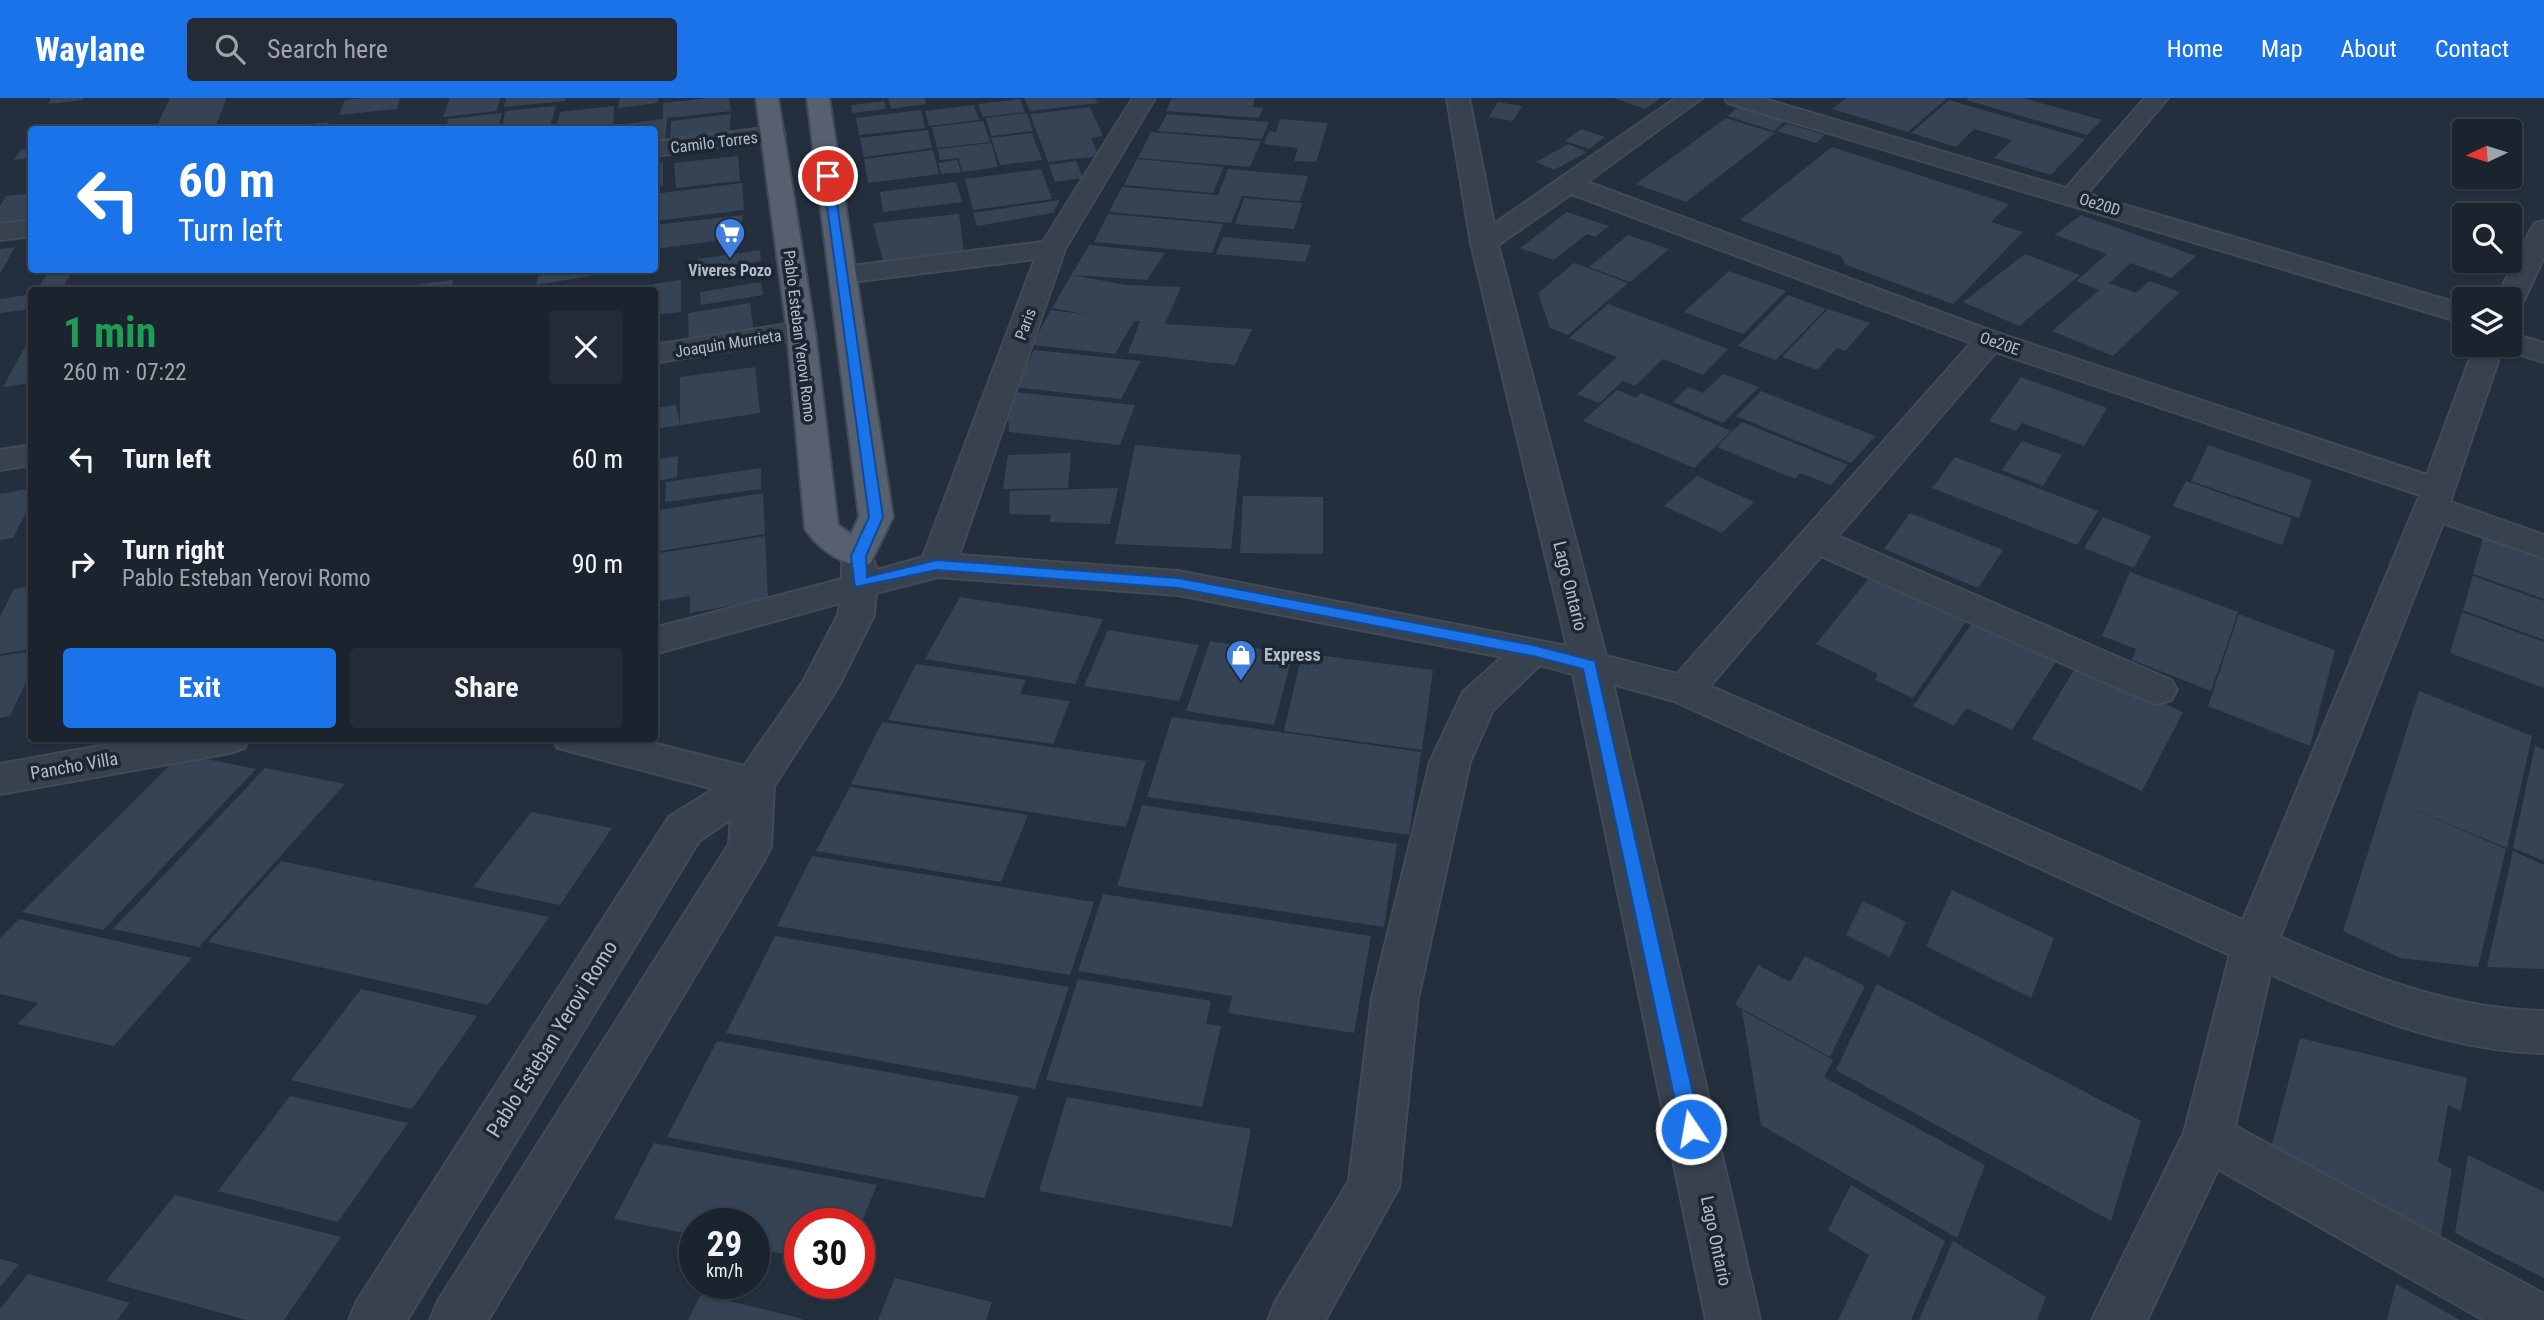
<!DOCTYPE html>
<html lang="en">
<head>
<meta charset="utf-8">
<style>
	:root { --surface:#1b232e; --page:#242b36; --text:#f1f3f6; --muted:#a0a4aa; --line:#39404a; --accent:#1a73e8 }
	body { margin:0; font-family:"Roboto Condensed",sans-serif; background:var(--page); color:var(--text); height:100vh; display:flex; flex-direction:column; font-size:26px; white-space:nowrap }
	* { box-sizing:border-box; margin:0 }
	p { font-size:23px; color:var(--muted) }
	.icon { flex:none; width:38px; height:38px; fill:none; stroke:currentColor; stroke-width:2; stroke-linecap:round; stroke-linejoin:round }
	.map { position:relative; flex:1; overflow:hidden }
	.side { position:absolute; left:28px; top:189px; width:630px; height:455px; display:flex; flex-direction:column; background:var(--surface); border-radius:7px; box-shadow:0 2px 5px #0004,0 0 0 2px var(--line) }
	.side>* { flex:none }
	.hud { position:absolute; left:28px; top:28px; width:630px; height:147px; border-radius:7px; box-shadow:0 2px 5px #0004,0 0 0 2px var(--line); background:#1a73e8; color:#fff; overflow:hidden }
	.needle { width:46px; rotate:266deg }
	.tools { position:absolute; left:2452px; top:21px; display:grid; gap:14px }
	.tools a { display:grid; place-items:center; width:70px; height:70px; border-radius:7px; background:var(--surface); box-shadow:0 2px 5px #0004,0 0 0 2px var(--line); font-size:35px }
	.speed { position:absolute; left:679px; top:1110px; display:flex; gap:14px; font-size:35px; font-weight:700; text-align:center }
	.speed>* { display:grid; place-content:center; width:91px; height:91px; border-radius:50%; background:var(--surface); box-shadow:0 2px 5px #0004,0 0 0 2px var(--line); line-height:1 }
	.speed small { font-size:18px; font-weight:400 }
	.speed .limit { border:10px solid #d22; background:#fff; color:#111 }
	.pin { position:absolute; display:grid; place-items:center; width:60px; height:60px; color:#fff; margin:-30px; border:4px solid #fff; border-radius:50%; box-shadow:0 2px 7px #0007 }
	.me { position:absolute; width:77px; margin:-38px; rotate:348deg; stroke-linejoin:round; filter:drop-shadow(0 0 5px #0008) }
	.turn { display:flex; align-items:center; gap:24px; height:147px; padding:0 35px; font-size:32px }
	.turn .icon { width:91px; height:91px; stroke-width:2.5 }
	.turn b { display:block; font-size:49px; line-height:60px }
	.round { display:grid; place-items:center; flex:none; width:74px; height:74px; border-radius:7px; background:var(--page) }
	.summary { display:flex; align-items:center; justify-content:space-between; height:119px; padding:0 35px }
	h1 { font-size:42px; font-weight:700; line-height:52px; color:#1e9e55 }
	.button { display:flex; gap:14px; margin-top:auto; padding:14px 35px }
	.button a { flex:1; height:80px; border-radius:7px; background:var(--accent); color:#fff; font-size:28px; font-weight:700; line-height:80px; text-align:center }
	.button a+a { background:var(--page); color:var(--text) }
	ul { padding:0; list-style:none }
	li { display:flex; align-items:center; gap:21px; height:105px; padding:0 35px }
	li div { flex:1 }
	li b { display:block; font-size:26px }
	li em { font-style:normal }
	header { display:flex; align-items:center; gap:42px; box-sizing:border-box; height:98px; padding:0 35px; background:var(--accent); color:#fff }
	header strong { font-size:33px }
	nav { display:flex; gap:38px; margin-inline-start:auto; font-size:24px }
	.search { width:490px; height:63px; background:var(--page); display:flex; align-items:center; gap:18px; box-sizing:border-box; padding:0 24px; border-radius:7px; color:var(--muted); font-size:26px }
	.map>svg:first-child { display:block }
	.building { fill:#364354 }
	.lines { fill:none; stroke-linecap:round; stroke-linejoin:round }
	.minor-casing { stroke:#414a57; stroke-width:4 }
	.major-casing { stroke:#414a57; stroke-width:4 }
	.minor { fill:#38414e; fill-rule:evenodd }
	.major { fill:#56606e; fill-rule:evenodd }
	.route { fill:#1a73e8; stroke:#114b97; stroke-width:2 }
	.labels { text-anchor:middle; stroke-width:7; stroke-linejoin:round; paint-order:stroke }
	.far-street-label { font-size:16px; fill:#b4bcc9; stroke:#1d2633 }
	.far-poi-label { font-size:16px; font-weight:bold; fill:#b4bcc9; stroke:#1d2633 }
	.street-label { font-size:18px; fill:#b4bcc9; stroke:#1d2633 }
	.poi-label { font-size:18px; font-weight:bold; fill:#b4bcc9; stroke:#1d2633; text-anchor:start }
	.near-street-label { font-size:21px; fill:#b4bcc9; stroke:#1d2633 }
</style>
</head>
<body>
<header>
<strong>Waylane</strong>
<div class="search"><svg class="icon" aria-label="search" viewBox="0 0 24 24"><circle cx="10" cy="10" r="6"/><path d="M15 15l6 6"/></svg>Search here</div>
<nav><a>Home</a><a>Map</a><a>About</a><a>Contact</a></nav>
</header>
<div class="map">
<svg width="2544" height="1222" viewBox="0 0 2544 1222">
	<rect width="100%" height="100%" fill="#242f3e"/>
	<g class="building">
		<polygon points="51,0 83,0 83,2 48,6"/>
		<polygon points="170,0 227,0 216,27 155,32"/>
		<polygon points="361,0 400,0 397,11 339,17 345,2"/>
		<polygon points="450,0 500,0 497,13 443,19"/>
		<polygon points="506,0 566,0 565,3 504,9"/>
		<polygon points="620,0 659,0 657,5 618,10"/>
		<polygon points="709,0 729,0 731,13 667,20 665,46 654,47 654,32 618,32 618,27 663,21 663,5"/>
		<polygon points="888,0 924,0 926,6 891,11"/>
		<polygon points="1024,0 1095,0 1098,5 1030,13"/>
		<polygon points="1172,0 1255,0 1252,9 1263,10 1259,20 1166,13"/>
		<polygon points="1614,0 1661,0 1645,11"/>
		<polygon points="1846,0 1947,0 1908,34 1832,11"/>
		<polygon points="1969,0 2023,0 2102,22 2087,37 1966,2"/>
		<polygon points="1020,1 1025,14 983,19 978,6"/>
		<polygon points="1949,2 2085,41 2051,77 1994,60 2012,42 1974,31 1956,49 1911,35"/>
		<polygon points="884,3 886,11 852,15 851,7"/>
		<polygon points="1498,4 1522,8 1513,23 1489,19"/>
		<polygon points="974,7 979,22 929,28 925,13"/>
		<polygon points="556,8 549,32 502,32 505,13"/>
		<polygon points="614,8 613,32 556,32 560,14"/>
		<polygon points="1090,9 1103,38 1091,40 1099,58 1048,64 1030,16"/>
		<polygon points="1739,9 1785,23 1774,33 1727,18"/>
		<polygon points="921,12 925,30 859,37 856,20"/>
		<polygon points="502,15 498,32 446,32 448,21"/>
		<polygon points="1027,15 1033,33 991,38 986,20"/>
		<polygon points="731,16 729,40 670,47 671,23"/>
		<polygon points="1167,16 1269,24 1262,41 1158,33"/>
		<polygon points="1726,20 1775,35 1686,104 1636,86"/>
		<polygon points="1280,21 1328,25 1316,64 1294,63 1298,50 1264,46 1269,33 1276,34"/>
		<polygon points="983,23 990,44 937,50 932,29"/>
		<polygon points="329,24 326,32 273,32 272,30"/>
		<polygon points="1787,26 1825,37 1816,45 1777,33"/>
		<polygon points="1581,31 1605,39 1589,51 1565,43"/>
		<polygon points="928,32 932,50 864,59 860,40"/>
		<polygon points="1151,34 1261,43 1250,69 1138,60"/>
		<polygon points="1032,35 1042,62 1000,67 991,40"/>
		<polygon points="991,45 998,69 962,74 959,60 940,62 938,51"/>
		<polygon points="1568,46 1587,54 1554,72 1536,64"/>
		<polygon points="1832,49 2009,106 1991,124 2023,134 1953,206 1846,167 1841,158 1740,122"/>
		<polygon points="32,51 32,60 14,62 21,52"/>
		<polygon points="933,52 939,76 868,85 864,61"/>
		<polygon points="738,58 740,83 676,90 674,65"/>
		<polygon points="1137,61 1224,69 1213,95 1124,87"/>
		<polygon points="957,62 961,74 941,76 938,65"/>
		<polygon points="1076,63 1083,80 1055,84 1049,67"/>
		<polygon points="663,64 663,87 654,88 654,65"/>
		<polygon points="1041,71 1052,101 973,112 965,81"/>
		<polygon points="1228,71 1308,78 1300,103 1242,98 1231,125 1109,114 1122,89 1218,97"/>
		<polygon points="956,84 962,104 883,114 880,94"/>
		<polygon points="742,85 744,112 654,123 654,96"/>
		<polygon points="32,95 32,123 0,127 0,108 6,98"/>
		<polygon points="1244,100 1302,105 1294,131 1235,126"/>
		<polygon points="1060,102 1053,115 977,128 973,115"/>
		<polygon points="1567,114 1609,128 1595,139 1587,136 1554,162 1520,150"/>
		<polygon points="959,116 964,155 884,166 873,125"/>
		<polygon points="1108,116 1223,126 1212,155 1094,144"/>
		<polygon points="743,117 739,140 654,151 654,127"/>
		<polygon points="2081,117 2196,158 2171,180 2131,165 2109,185 2136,195 2149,183 2180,194 2113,258 2052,233 2099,192 2076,183 2107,156 2055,137"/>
		<polygon points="1628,137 1669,151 1630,184 1589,169"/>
		<polygon points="1223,139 1311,147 1305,164 1216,156"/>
		<polygon points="1089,147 1165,155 1147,182 1073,177 1126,187 1181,189 1165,226 1252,231 1235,267 1128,255 1140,223 1134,223 1115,256 1032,247 1051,212 1089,217 1052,210"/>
		<polygon points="15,149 0,176 0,151"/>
		<polygon points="760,152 761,163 699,173 698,161"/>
		<polygon points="2025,156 2080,177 2019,228 1963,204"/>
		<polygon points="1574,165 1628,185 1568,237 1550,230 1538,195"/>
		<polygon points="49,172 73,172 61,192 37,192"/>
		<polygon points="540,172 619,172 619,173 536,187"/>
		<polygon points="1729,173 1786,193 1743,236 1684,214"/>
		<polygon points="453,182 451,192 398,192 399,189"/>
		<polygon points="681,182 681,214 654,217 654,192 613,192"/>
		<polygon points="761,184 763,197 701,207 700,194"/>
		<polygon points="32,196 32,211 0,215 0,201"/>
		<polygon points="1788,197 1826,211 1776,262 1738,248"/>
		<polygon points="750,205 754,235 689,246 688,215"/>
		<polygon points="1608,206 1728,251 1703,277 1663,261 1635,288 1623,283 1599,305 1577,296 1617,259 1569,240"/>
		<polygon points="1828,211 1870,225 1845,253 1837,250 1817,272 1782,259"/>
		<polygon points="32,244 32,285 3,289 27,245"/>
		<polygon points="1034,252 1141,263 1121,301 1014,289"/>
		<polygon points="755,269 760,315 654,331 654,310 676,307 680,326 680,279"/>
		<polygon points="1723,276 1759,289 1723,325 1673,304 1688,289 1703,295"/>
		<polygon points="2021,279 2107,310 2084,348 2022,325 2016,333 1989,323"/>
		<polygon points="1617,292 1636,300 1641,295 1731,333 1694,370 1583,323"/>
		<polygon points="1007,293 1135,307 1120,347 1009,334"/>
		<polygon points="1761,293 1875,338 1851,365 1736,318"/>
		<polygon points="1742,324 1848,367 1831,387 1800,375 1795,381 1717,349"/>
		<polygon points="2022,343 2062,357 2043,388 2002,372"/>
		<polygon points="1135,347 1241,357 1231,451 1115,446"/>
		<polygon points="2208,347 2312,382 2299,420 2191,383"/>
		<polygon points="1071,355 1068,390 1003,391 1008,357"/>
		<polygon points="678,358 677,379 654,384 654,362"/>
		<polygon points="1955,359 2098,413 2077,447 1932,390"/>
		<polygon points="761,370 761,391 665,404 666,384"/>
		<polygon points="1697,378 1754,404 1722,435 1664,408"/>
		<polygon points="2186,383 2292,420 2282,447 2173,408"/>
		<polygon points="32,390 32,404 13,440 0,442 0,396"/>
		<polygon points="1118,390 1110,426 1050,424 1051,417 1009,416 1010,393"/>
		<polygon points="763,395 765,436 654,454 654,413"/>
		<polygon points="1243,398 1323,399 1323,456 1240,455"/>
		<polygon points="1910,415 2003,452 1978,490 1884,451"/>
		<polygon points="2103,419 2151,438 2134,470 2084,450"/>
		<polygon points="765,438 768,501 690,515 690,498 654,504 654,456"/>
		<polygon points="2483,440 2544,461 2544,501 2473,476"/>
		<polygon points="2130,474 2238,514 2211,593 2132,562 2136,551 2102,538"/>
		<polygon points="2473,478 2544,503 2544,542 2463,512"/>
		<polygon points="1869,480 1966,524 1913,600 1875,582 1878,576 1816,546"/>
		<polygon points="32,488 32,551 0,556 0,519 14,491"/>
		<polygon points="960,499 1103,521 1075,586 925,561"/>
		<polygon points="2462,514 2544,544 2544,590 2450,555"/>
		<polygon points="2239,516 2335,552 2310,648 2208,608"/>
		<polygon points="1973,524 2057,562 2012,632 1966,610 1954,628 1913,608"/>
		<polygon points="1108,532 1199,547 1179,603 1084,588"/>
		<polygon points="1210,543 1293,556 1274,627 1186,613"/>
		<polygon points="32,553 32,572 10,618 0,620 0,558"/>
		<polygon points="1302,555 1433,572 1422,652 1284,633"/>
		<polygon points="916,566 1026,582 1020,596 1070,603 1053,646 888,622"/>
		<polygon points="2077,567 2183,614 2142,693 2032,641"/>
		<polygon points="2419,593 2532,638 2507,750 2401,706 2506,751 2478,869 2400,860 2343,833"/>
		<polygon points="1172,619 1421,654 1409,737 1147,699"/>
		<polygon points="882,624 1146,663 1126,729 851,686"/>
		<polygon points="2535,648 2544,652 2544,763 2513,750"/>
		<polygon points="181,656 256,671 103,832 22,814"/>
		<polygon points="265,670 345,686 199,849 113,831"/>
		<polygon points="850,689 1028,717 1001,784 816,753"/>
		<polygon points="1142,707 1397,746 1384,829 1117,788"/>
		<polygon points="531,714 612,730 560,807 473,789"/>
		<polygon points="2513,753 2544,767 2544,871 2487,869"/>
		<polygon points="812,758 1094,804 1070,877 777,828"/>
		<polygon points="281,763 549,819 488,907 208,844"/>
		<polygon points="1952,792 2054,840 2031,900 1926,848"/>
		<polygon points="1103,796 1371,838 1354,935 1228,915 1232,898 1078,873"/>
		<polygon points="1863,803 1906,824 1890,859 1846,837"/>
		<polygon points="19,821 192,860 114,948 18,926 38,905 0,896 0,840"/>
		<polygon points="775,838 1069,889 1035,991 726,935"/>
		<polygon points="1805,858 1865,888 1830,959 1735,907 1758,867 1790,884"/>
		<polygon points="1078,881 1211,903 1206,926 1221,928 1202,1009 1046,982"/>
		<polygon points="1877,886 2141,1023 2111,1123 1836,972"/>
		<polygon points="361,891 477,918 412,1011 291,982"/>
		<polygon points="1742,912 1833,962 1824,979 1985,1067 1957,1140 1761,1027"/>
		<polygon points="2300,940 2467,980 2461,1013 2448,1007 2438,1064 2452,1071 2439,1150 2268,1062"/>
		<polygon points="717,943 1019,998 984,1100 667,1039"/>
		<polygon points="290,998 408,1025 338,1124 218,1093"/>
		<polygon points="1067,999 1251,1031 1232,1129 1039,1093"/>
		<polygon points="654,1045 877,1087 861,1125 800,1125 800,1159 754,1150 754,1125 695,1125 695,1137 614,1121"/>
		<polygon points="2468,1057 2544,1094 2544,1180 2455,1135"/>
		<polygon points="1851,1087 1945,1143 1911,1222 1838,1222 1869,1157 1828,1132"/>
		<polygon points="175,1097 341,1139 284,1222 246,1222 106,1183"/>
		<polygon points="1953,1143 2046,1199 2037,1222 1919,1222"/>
		<polygon points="0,1161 19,1166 0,1189"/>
		<polygon points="28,1176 130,1205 117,1222 0,1222 0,1211"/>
		<polygon points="895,1180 992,1204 986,1222 878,1222"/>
		<polygon points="2396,1186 2460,1222 2387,1222"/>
		<polygon points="701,1196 803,1221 802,1222 688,1222"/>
	</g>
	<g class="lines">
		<g class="minor-casing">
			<g id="minor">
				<path d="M1133,0h22l-90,151 -106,306 219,16 389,75 -96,-403 -24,-145h22l25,126 182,-126h26l-115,84 413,152 427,141 48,-130h35v-12l34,10v19l-42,-13 -52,153 94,33v23l-101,-35 -163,414c85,37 170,73 264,74v42c-96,-2 -187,-40 -274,-79l-35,152 309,168v26h-60l-266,-151 -71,151h-55l92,-187 46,-178 -556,-254 -61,-17 147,636h-54l-133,-646 -33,-9 -47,45 -23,52 -52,236 -19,189 -74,133h-57l8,-19 73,-120 23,-183 58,-236 33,-70 39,-35 -324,-62 -240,-18 -62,16 -2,22 -37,74 -63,97 -3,61 -6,12 -277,461h-58l8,-19 291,-457 2,-25 -32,22 -292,479h-58l8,-19 312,-484 45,-28 -156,-41 -5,-10h80l111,28 59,-84 35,-67 2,-12 -186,51v-26l188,-49v-17l5,-8 12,-3 12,3 6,16 46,-13 112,-298 -192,24 -10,-2 -4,-6 4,-6 10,-2 200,-25zM1571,96l400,149 -294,331 -71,-18 -108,-411zM1996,254l424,143 -177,425 -533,-234 111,-130 324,144 13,4 13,-4 6,-10 -6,-10 -333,-144z"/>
				<polygon points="1725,0 1761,0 2066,90 2145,0 2168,0 2087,96 2464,207 2464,225 1728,5"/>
				<polygon points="773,29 781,31 785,36 781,41 654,58 654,44"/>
				<polygon points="32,122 32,138 0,142 0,126"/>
				<polygon points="2544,123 2544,159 2524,202 2520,208 2510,210 2510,201 2496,201 2531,131 2535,125"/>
				<polygon points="801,224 811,227 815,233 811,239 654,265 654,247"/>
				<polygon points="32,347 32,367 0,372 0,352"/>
				<polygon points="143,640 249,640 244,650 230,655 0,696 0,666"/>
			</g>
		</g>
		<g class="major-casing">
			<path id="major" d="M756,0h22l37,233 23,194 13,9 8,-17 -52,-419h22l64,419 -23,47c-23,6 -52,-15 -65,-35l-18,-198z"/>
		</g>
		<use href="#minor" class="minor"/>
		<use href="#major" class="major"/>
	</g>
	<polygon class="route" points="828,75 833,78 883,419 866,458 867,479 937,462 1178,480 1533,547 1595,563 1701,1031 1698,1038 1691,1041 1684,1038 1681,1031 1583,571 1533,558 1178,490 937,472 855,489 851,458 869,419 823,78"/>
	<defs>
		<g id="supermarket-pin" transform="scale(1.575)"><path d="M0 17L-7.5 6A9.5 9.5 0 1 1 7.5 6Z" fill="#3f7fe0" stroke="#1d2633"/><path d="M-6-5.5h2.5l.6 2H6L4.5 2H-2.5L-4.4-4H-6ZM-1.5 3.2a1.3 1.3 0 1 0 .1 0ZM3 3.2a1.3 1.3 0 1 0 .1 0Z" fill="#fff"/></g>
		<g id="shop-pin" transform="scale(1.575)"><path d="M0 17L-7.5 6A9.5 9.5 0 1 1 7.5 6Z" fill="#3f7fe0" stroke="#1d2633"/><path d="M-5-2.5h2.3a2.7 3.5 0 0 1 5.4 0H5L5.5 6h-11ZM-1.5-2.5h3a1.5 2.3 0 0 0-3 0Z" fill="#fff"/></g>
	</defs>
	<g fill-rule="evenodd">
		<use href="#supermarket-pin" x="730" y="135"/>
		<use href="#shop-pin" x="1241" y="557"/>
	</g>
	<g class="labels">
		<g class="far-street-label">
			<text transform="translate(714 44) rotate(-7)" y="6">Camilo Torres</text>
			<text transform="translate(2100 106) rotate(17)" y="6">Oe20D</text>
			<text transform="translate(1025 226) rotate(-70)" y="6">Paris</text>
			<text transform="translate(800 238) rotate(83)" y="6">Pablo Esteban Yerovi Romo</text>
			<text transform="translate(728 245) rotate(-9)" y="6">Joaquin Murrieta</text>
			<text transform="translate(2000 245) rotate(19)" y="6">Oe20E</text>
		</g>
		<g class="far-poi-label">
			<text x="730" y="178">Viveres Pozo</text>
		</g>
		<g class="street-label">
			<text transform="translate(1570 488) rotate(76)" y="6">Lago Ontario</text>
			<text transform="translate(74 668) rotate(-10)" y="6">Pancho Villa</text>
			<text transform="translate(1716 1143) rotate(78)" y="6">Lago Ontario</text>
		</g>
		<g class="poi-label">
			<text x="1264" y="563">Express</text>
		</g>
		<g class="near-street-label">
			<text transform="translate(552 941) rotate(-58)" y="7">Pablo Esteban Yerovi Romo</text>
		</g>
	</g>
</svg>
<div class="tools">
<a><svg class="needle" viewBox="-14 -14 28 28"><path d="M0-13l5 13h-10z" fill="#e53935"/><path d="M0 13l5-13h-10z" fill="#a0a4aa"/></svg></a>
<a><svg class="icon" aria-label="search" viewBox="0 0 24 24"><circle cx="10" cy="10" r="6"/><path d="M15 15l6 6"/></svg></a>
<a><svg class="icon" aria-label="layers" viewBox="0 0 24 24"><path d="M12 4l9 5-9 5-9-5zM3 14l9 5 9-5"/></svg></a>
</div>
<div class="speed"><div>29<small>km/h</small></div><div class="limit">30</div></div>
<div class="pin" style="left:828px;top:78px;background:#d93025"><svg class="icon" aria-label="arrive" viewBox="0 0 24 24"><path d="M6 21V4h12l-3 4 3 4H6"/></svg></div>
<svg class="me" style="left:1691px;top:1031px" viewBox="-20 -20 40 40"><circle r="17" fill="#1a73e8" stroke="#fff" stroke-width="3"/><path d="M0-11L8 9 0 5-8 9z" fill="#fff"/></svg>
<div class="hud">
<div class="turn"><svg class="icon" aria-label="left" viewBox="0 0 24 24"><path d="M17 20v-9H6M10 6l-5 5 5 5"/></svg><div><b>60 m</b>Turn left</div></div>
</div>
<section class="side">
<div class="summary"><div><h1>1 min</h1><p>260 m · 07:22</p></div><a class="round"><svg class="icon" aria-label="close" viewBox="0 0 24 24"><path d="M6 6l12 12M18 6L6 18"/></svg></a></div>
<ul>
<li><svg class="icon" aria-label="left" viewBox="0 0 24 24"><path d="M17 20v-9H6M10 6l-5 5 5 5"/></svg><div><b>Turn left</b></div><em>60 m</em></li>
<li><svg class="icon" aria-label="right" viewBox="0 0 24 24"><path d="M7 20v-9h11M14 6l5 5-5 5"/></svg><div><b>Turn right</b><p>Pablo Esteban Yerovi Romo</p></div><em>90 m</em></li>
</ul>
<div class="button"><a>Exit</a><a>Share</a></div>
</section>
</div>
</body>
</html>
